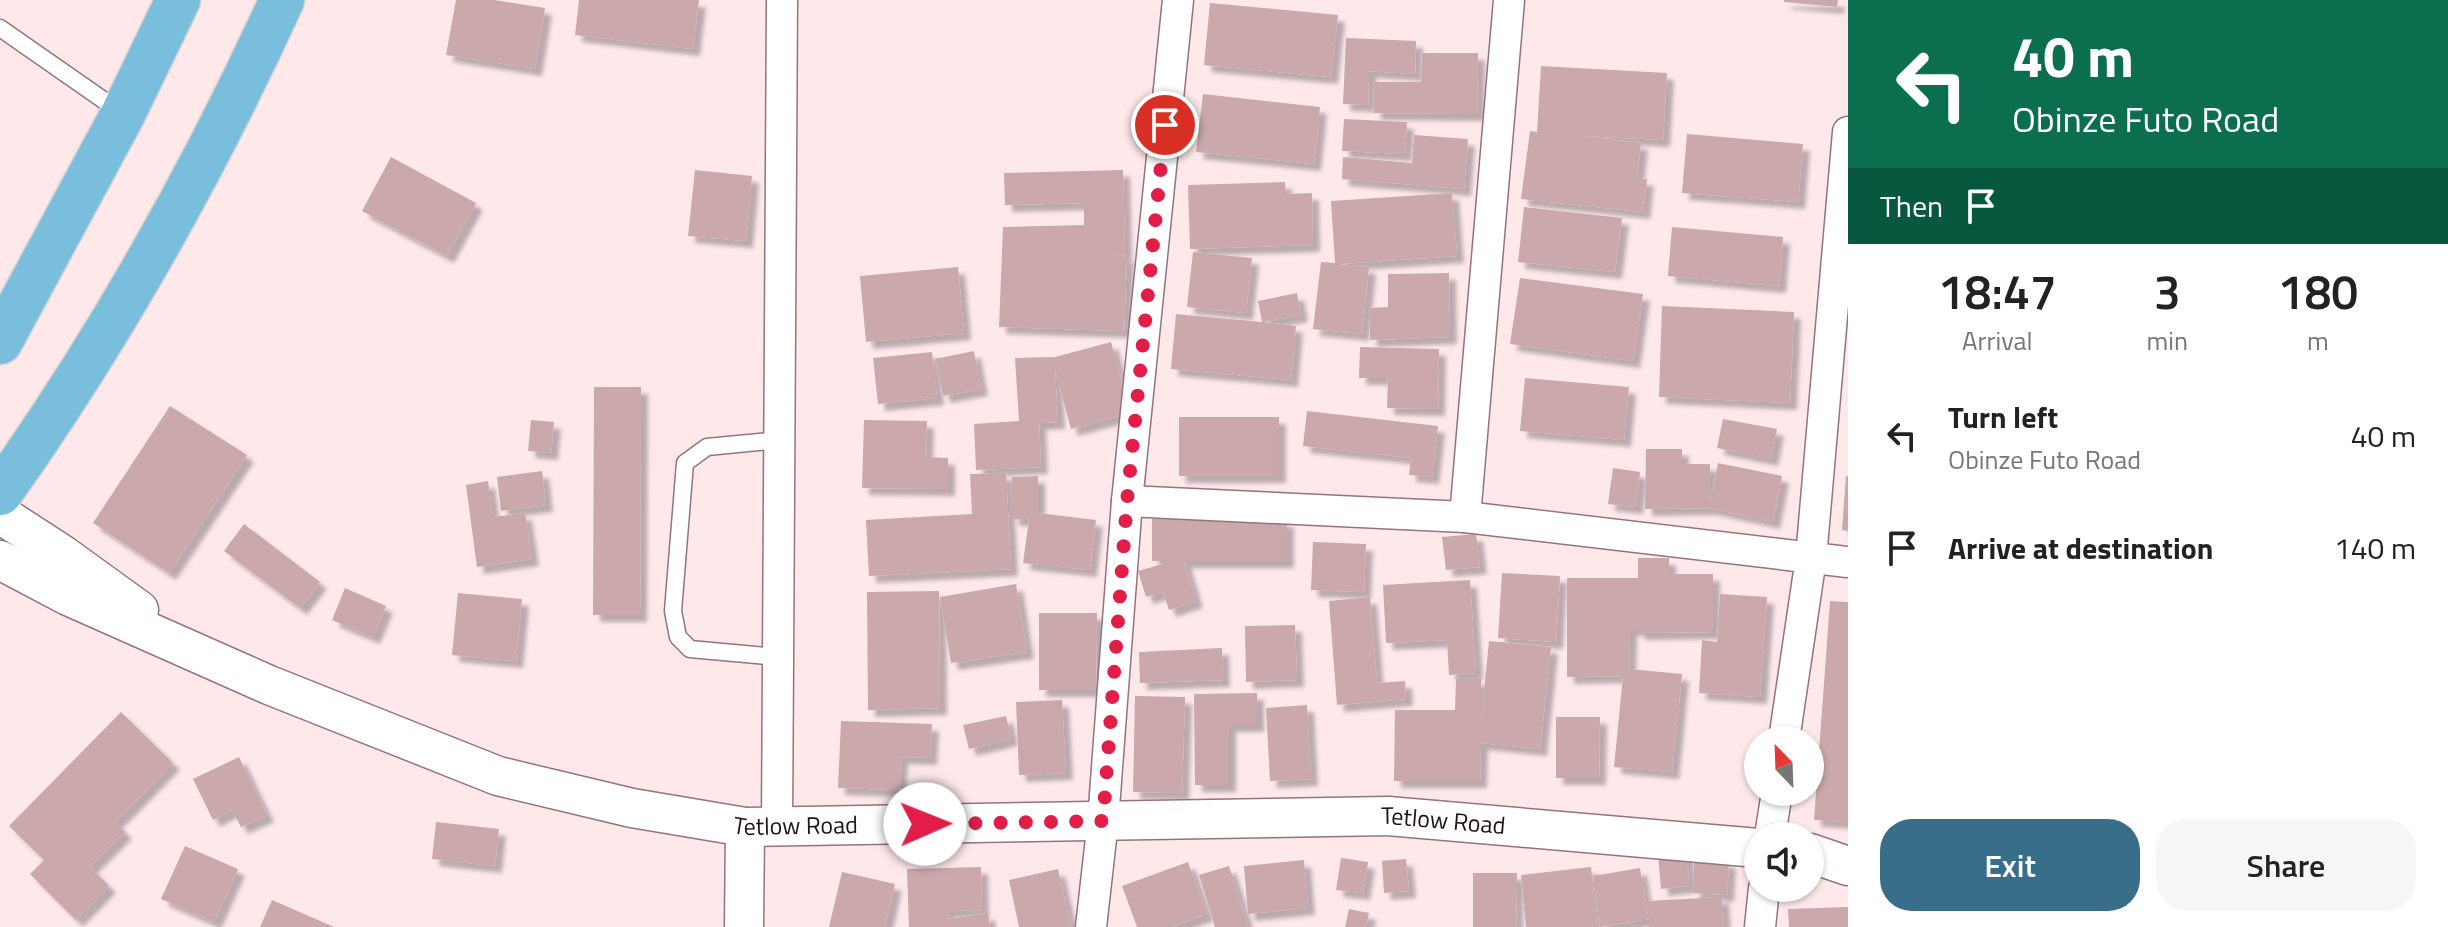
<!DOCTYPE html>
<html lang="en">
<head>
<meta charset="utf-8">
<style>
	:root { --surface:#fff; --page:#f6f6f6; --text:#222; --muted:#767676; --accent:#386e8a }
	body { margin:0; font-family:"Titillium Web",sans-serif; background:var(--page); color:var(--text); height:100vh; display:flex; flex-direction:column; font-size:30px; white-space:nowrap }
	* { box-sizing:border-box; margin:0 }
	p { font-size:26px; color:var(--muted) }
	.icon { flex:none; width:44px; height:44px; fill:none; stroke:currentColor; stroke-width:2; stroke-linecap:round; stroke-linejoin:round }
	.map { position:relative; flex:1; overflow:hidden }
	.drawer { display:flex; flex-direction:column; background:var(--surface); width:600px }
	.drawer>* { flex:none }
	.guide { background:#0b6e4f; color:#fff; overflow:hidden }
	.needle { width:52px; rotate:337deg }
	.controls { position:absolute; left:1744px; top:726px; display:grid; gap:16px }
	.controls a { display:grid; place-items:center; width:80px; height:80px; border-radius:50%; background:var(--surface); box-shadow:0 2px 6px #0004; font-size:40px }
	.pin { position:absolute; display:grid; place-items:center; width:68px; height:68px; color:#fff; margin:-34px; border:4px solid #fff; border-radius:50%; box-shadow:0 2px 8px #0007 }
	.me { position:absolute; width:88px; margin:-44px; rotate:89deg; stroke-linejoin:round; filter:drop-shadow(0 0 6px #0008) }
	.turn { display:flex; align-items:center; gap:28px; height:168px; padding:0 32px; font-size:36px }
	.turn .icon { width:104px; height:104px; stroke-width:2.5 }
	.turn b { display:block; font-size:56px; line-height:68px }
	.then { display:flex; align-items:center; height:76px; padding:0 32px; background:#0003; gap:16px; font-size:30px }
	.eta { display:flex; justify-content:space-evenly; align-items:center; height:136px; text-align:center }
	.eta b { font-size:48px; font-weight:600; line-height:56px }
	.button { display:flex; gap:16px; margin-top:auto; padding:16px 32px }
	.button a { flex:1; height:92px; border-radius:32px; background:var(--accent); color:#fff; font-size:32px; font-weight:600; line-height:92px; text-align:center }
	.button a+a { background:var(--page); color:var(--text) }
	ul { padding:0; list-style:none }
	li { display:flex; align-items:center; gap:24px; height:112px; padding:0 32px }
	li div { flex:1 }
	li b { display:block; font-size:30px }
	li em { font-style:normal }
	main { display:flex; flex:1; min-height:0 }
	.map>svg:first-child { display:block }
	.building { fill:#caa8ac; filter:url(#shadow) }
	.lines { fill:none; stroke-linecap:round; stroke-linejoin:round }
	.service-casing { stroke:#947478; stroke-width:19 }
	.minor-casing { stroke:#947478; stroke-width:33 }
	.tertiary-casing { stroke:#947478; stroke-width:41 }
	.primary-casing { stroke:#d2d0d0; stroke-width:47 }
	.service { stroke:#fff; stroke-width:16 }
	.minor { stroke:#fff; stroke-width:30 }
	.tertiary { stroke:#fff; stroke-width:38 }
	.primary { stroke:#79bedc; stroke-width:44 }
	.route { stroke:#e11d48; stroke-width:14; stroke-dasharray:0 25.2 }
	.labels { text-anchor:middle; stroke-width:8; stroke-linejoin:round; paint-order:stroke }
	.street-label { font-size:24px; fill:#1f1314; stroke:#fee8ea }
</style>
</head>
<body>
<main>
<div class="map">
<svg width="1848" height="927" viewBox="0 0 1848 927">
	<defs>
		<filter id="shadow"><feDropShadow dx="7" dy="7" stdDeviation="2" flood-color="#0004"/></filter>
	</defs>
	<rect width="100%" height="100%" fill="#fee8ea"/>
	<g class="building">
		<polygon points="456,0 494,0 545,8 535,69 446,55"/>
		<polygon points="579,0 699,0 693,49 575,35"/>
		<polygon points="1784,0 1838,0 1837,7 1784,2"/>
		<polygon points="1210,3 1338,15 1331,77 1204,65"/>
		<polygon points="1346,38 1416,41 1415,74 1369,71 1368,105 1343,104"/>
		<polygon points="1422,53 1478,53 1477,114 1374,113 1374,82 1421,82"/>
		<polygon points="1541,66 1667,73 1663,140 1583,136 1641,143 1637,178 1647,179 1643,212 1521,199 1530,131 1537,132"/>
		<polygon points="1203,94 1320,107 1314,164 1196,152"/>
		<polygon points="1344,119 1407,122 1405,154 1342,151"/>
		<polygon points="1687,134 1803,144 1798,202 1682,193"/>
		<polygon points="1414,135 1468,139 1464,189 1342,179 1343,157 1412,163"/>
		<polygon points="391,157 476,203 447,256 362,211"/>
		<polygon points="695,170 752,176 746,241 688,236"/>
		<polygon points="1123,170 1125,254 1115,255 1127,255 1124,331 999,327 1003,227 1084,225 1084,203 1005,205 1004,173"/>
		<polygon points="1285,182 1286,194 1312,193 1313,245 1190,249 1188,185"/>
		<polygon points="1452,193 1457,256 1338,264 1369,267 1362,334 1313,329 1321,262 1335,263 1331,201"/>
		<polygon points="1524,207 1622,218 1615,272 1518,262"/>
		<polygon points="1672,227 1783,237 1779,286 1668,276"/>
		<polygon points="1193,252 1252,258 1246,313 1187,307"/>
		<polygon points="958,267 964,333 866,342 860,276"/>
		<polygon points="1449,273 1450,337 1370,340 1369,308 1388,307 1388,274"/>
		<polygon points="1520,278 1643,294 1633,361 1510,344"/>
		<polygon points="1297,293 1301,315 1263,322 1296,326 1291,380 1171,369 1176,314 1262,322 1258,301"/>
		<polygon points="1662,306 1794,312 1790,403 1659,397"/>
		<polygon points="1111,342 1130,413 1071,429 1055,370 1058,422 1039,423 1041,467 976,470 974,424 1019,421 1015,358 1055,357"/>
		<polygon points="1360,347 1439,349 1438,409 1387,408 1388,378 1359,378"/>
		<polygon points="974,351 981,389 943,396 935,359"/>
		<polygon points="932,352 937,398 878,404 873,358"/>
		<polygon points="1525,378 1629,387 1624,440 1520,431"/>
		<polygon points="594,387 641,387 640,615 593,615"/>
		<polygon points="170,406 247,455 169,573 93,523"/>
		<polygon points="1307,411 1438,426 1432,477 1409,475 1411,458 1303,446"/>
		<rect x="1179" y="417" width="100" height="59"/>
		<polygon points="1723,419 1777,429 1771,459 1717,448"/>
		<polygon points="531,420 554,422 551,453 528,451"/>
		<polygon points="864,420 927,421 926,457 948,458 948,489 862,488"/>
		<polygon points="1646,449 1682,449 1682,464 1710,464 1710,501 1718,463 1782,476 1773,522 1710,508 1645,509"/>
		<polygon points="1613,468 1640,472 1636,507 1608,504"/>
		<polygon points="542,471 546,505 501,511 497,477"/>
		<polygon points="1006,473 1011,569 869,576 866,520 972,514 970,474"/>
		<polygon points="1038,476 1038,513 1096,520 1090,570 1023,563 1029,519 1012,519 1012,477"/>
		<polygon points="1846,476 1848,476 1848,531 1842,530"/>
		<polygon points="488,481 493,517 525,513 532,559 477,567 466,485"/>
		<polygon points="1152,519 1287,520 1287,561 1184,561 1196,601 1169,610 1163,592 1146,597 1138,571 1173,561 1152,561"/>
		<polygon points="244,524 320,582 300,608 224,551"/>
		<polygon points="1476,534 1480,567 1446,570 1442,537"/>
		<polygon points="1313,542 1366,544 1364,592 1311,590"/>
		<polygon points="1638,558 1669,558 1669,574 1713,574 1713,632 1638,633 1638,629 1630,629 1629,669 1682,674 1672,772 1614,767 1623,676 1567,677 1567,578 1638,578"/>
		<polygon points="1502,573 1560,576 1556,642 1498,638"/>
		<polygon points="1470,580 1476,673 1449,675 1447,640 1386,643 1383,585"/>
		<polygon points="1016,584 1027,652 951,663 940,597"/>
		<polygon points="345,588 386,606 373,637 332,620"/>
		<polygon points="939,591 940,708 868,710 867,592"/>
		<polygon points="458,593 522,599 516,661 452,655"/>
		<polygon points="1720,594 1767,597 1760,697 1699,693 1702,640 1717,642"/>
		<polygon points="1370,597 1377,683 1405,681 1406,699 1337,705 1329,601"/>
		<polygon points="1830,601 1848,602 1848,822 1814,820"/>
		<polygon points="1039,613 1097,613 1096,690 1039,690"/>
		<polygon points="1295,625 1297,680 1246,682 1245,626"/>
		<polygon points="1489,641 1551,647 1540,749 1481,743 1480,781 1394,781 1395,710 1455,710 1456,679 1481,679 1481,722"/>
		<polygon points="1222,648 1223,680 1140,683 1139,652"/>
		<polygon points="1257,693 1257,725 1229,725 1229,785 1195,785 1194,694"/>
		<polygon points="1135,696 1185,697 1182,793 1133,792"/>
		<polygon points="1062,700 1066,773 1019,775 1016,702"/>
		<polygon points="1307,705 1311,779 1270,781 1266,708"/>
		<polygon points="121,712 173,763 115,822 125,832 90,867 109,886 76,920 30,874 44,860 9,826"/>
		<polygon points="1006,716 1011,739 969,749 963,725"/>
		<polygon points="1556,717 1600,717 1599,778 1556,778"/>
		<polygon points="841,721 932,724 930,758 901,757 899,790 838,788"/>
		<polygon points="239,757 267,815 241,827 232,810 213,820 193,779"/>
		<polygon points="436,822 499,829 495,866 432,859"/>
		<polygon points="185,846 238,869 214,922 161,899"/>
		<polygon points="1687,852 1689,886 1661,889 1658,854"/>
		<polygon points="1341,858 1368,862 1363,893 1336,890"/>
		<polygon points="1406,859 1409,891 1384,893 1382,861"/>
		<polygon points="1694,859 1729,861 1727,895 1693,893"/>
		<polygon points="1304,860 1308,908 1248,914 1244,866"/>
		<polygon points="1188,862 1207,914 1171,927 1137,927 1122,886"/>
		<polygon points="1229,866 1248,927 1215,927 1199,875"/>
		<polygon points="981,867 982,910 947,911 948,919 988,913 990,927 909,927 907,869"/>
		<polygon points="1591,867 1597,927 1526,927 1521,875"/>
		<polygon points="1640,868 1648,916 1648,901 1722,897 1724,927 1649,927 1649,919 1600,927 1593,876"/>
		<polygon points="1058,869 1071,927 1019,927 1009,880"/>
		<polygon points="842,872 895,884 885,927 829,927"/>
		<polygon points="1473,873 1517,873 1516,927 1473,927"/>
		<polygon points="272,900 334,927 260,927"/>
		<polygon points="1848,907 1848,927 1789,927 1788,909"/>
		<polygon points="1349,909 1369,913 1366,927 1345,927"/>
	</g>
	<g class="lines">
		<g class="service-casing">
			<g id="service">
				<polyline points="0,28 122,113"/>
				<polyline points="778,657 690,649 678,637 673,611 685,463 707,447 780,440"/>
			</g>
		</g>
		<g class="minor-casing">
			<g id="minor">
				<polyline points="1127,501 1465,517 1848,562"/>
				<polyline points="1465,517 1509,0"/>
				<polyline points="1784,740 1811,558 1848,132"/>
				<polyline points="777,826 782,0"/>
				<polyline points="1770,836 1777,792"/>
				<polyline points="1091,927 1103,821 1127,501 1178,0"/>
				<polyline points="1760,927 1764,888"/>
			</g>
		</g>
		<g class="tertiary-casing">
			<g id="tertiary">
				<polyline points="0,514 63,555 139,610"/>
				<path id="s1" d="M0,560l68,36 201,89 229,91 134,32 113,19 643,-11 370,32"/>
				<polyline points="1810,853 1848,866"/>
				<polyline points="744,927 745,827"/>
			</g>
		</g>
		<g class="primary-casing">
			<g id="primary">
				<polyline points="0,342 123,114 178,0"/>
				<path d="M0,493c110,-155 203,-320 282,-493"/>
			</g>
		</g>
		<use href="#service" class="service"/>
		<use href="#minor" class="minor"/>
		<use href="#tertiary" class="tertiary"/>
		<use href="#primary" class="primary"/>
	</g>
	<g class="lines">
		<polyline class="route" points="925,824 1103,821 1127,501 1165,125"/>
	</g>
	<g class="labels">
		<g class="street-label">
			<text dy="8" stroke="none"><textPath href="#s1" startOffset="1494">Tetlow Road</textPath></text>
			<text dy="8" stroke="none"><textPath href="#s1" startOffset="846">Tetlow Road</textPath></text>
		</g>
	</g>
</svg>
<div class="controls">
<a><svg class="needle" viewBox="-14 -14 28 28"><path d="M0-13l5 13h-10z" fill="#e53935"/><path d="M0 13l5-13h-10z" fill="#767676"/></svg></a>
<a><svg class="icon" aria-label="sound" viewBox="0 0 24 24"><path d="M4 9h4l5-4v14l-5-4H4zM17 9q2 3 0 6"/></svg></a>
</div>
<div class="pin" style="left:1165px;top:125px;background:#d93025"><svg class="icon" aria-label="arrive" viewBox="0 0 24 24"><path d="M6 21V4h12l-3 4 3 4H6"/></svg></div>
<svg class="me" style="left:925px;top:824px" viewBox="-20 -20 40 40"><circle r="19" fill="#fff"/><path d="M0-13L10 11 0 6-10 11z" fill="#e11d48"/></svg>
</div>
<section class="drawer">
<div class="guide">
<div class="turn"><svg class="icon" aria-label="left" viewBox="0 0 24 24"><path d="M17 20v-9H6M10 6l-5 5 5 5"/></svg><div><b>40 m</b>Obinze Futo Road</div></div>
<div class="then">Then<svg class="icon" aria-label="arrive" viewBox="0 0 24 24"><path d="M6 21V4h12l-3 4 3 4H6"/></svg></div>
</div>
<div class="eta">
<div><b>18:47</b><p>Arrival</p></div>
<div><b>3</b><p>min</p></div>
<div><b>180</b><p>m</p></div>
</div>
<ul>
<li><svg class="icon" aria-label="left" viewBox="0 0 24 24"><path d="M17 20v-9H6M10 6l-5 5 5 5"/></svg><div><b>Turn left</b><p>Obinze Futo Road</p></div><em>40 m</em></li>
<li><svg class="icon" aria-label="arrive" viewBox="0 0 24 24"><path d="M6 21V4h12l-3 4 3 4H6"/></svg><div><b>Arrive at destination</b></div><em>140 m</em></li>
</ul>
<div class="button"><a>Exit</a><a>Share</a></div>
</section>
</main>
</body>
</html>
